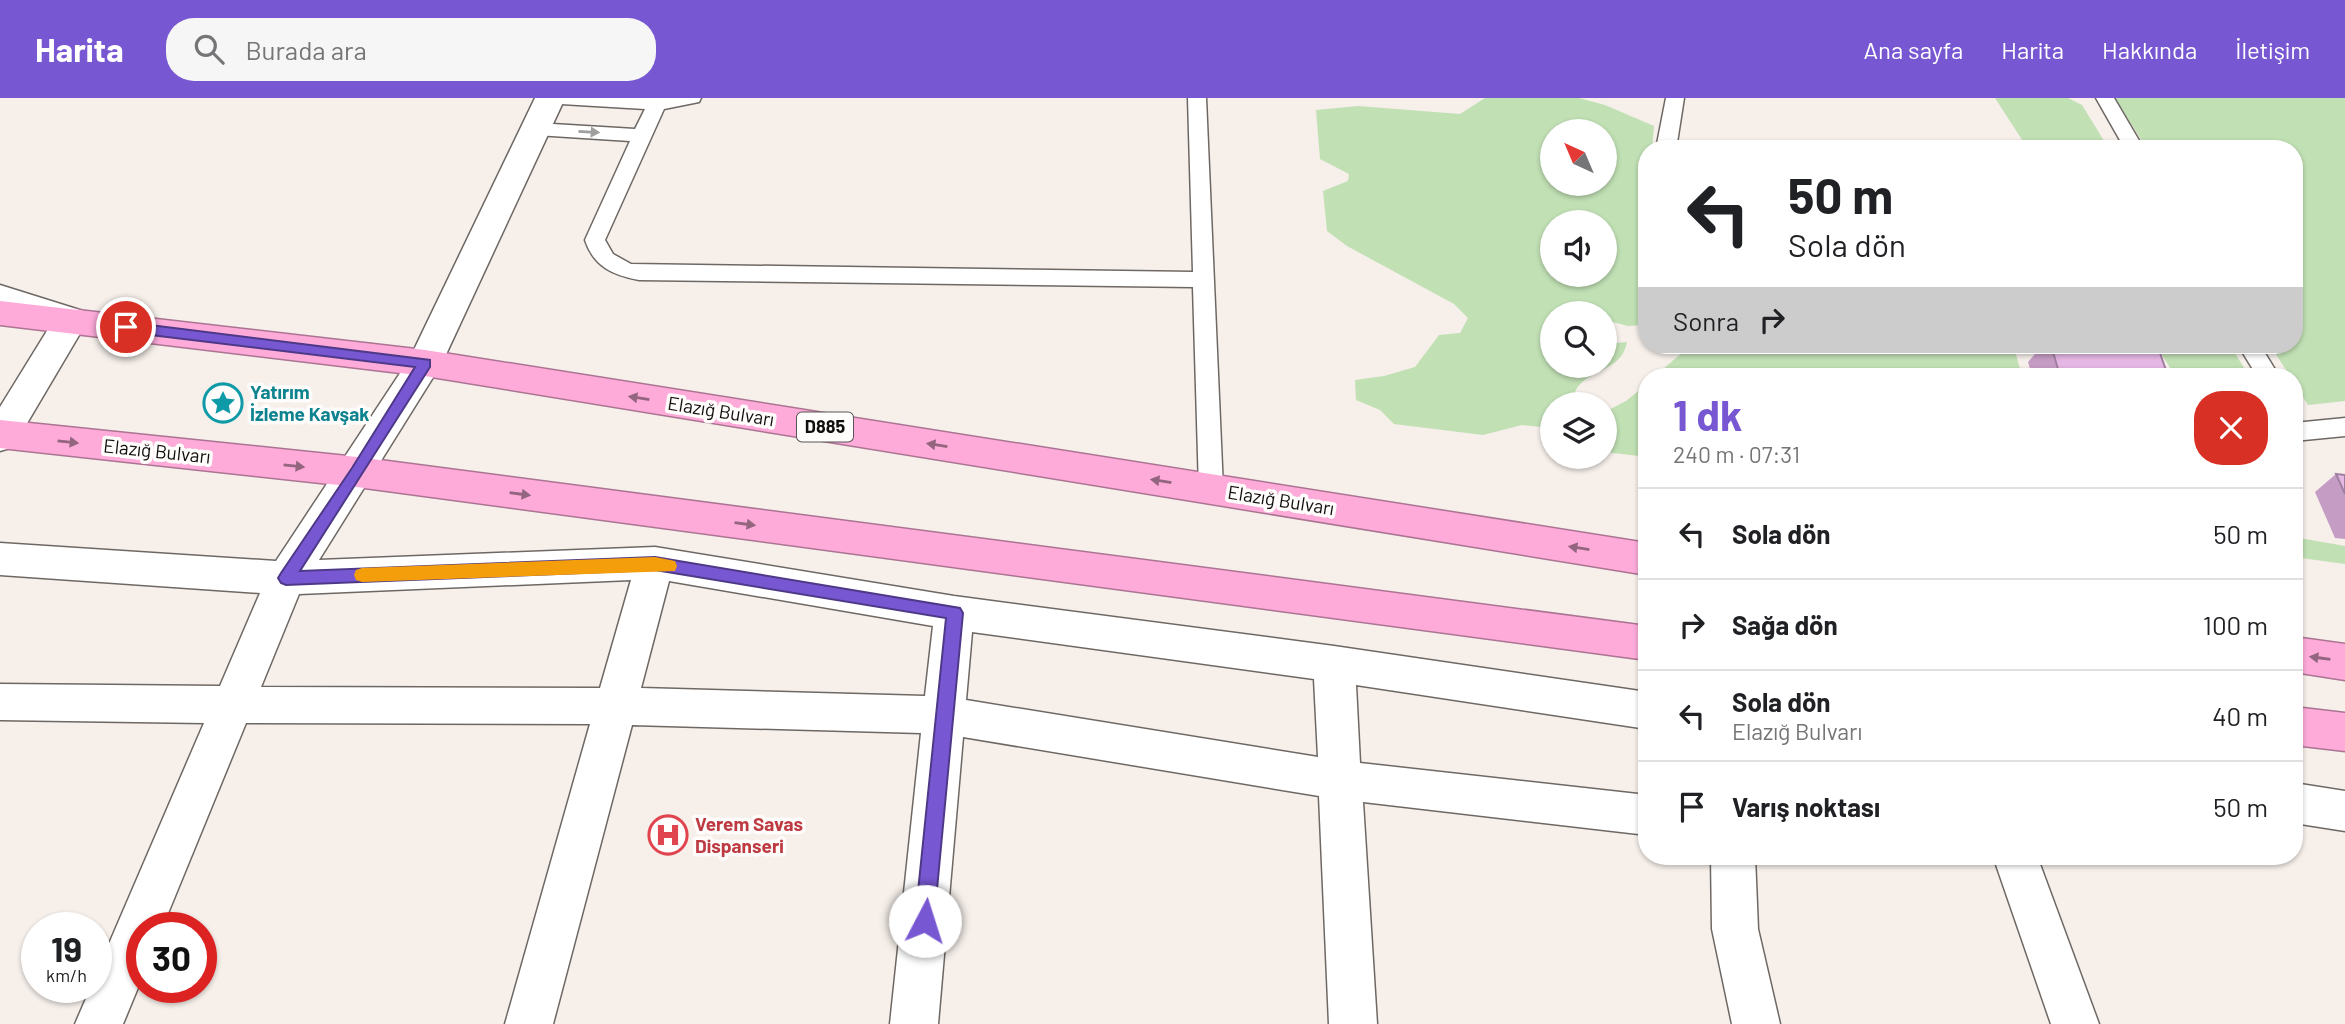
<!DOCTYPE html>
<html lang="tr">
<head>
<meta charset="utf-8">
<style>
	:root { --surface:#fff; --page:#f6f6f6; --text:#202124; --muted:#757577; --line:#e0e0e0; --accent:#7858d2 }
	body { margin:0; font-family:Barlow,sans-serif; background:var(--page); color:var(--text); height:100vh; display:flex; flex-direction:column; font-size:26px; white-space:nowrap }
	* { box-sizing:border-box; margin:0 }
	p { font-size:23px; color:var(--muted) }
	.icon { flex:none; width:38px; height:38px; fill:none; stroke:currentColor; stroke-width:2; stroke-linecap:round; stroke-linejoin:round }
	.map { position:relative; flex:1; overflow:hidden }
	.side { position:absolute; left:1638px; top:270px; width:665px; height:497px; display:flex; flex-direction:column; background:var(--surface); border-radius:28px; box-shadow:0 2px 5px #0004 }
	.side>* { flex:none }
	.banner { position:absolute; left:1638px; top:42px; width:665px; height:214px; border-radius:28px; box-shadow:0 2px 5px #0004; background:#fff; color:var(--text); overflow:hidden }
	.needle { width:46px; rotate:316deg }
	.tools { position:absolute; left:1540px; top:21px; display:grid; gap:14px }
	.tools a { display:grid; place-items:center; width:77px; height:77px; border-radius:50%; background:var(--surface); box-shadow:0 2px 5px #0004; font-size:35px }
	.speed { position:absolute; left:21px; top:814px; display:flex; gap:14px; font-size:35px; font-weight:700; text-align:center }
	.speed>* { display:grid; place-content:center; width:91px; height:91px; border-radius:50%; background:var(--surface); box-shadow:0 2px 5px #0004; line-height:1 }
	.speed small { font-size:18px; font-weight:400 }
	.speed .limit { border:10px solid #d22; background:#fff; color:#111 }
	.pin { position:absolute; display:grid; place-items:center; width:60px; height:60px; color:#fff; margin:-30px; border:4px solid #fff; border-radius:50%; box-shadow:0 2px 7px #0007 }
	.me { position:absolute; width:77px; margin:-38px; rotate:5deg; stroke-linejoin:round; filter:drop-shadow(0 0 5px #0008) }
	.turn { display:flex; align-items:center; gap:24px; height:147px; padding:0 35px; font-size:32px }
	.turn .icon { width:91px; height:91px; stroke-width:2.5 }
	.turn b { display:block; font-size:49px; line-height:60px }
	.then { display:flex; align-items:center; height:66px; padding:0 35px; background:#0003; gap:14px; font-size:26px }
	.round { display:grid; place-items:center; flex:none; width:74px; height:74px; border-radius:28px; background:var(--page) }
	.headline { display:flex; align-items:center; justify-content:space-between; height:119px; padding:0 35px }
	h1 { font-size:42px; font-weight:700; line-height:52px; color:var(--accent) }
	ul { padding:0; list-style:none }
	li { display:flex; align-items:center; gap:21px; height:91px; padding:0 35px; border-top:2px solid var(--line) }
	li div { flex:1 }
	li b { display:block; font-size:26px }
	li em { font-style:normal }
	header { display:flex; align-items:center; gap:42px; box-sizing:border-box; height:98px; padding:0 35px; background:var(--accent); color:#fff }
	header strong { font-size:33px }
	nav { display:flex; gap:38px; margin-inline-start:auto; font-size:24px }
	.search { width:490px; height:63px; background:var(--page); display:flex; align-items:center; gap:18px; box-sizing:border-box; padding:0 24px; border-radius:28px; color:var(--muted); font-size:26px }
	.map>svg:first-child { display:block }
	.green { fill:#c1e0b4; fill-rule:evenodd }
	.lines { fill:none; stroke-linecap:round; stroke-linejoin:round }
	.lane-casing { stroke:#6e6864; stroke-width:3 }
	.street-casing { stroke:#6e6864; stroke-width:3 }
	.highway-casing { stroke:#ab7492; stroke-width:3 }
	.lane { fill:#fff; fill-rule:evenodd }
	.street { fill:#fff; fill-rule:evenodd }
	.highway { fill:#feabda; fill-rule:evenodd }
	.wall { fill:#c59dc4 }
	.building { fill:#e5b7e4; stroke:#a080a0; stroke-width:2 }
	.oneway { fill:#a09f9e }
	.oneway2 { fill:#93657e }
	.route { fill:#7858d2; stroke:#4e3988; stroke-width:2 }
	.slow { fill:#f59e0b }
	.labels { text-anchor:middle; stroke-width:7; stroke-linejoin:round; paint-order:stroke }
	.shield { fill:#fffdfc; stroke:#585655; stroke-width:2 }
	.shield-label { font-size:18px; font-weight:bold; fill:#110f0d }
	.culture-label { font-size:19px; font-weight:bold; fill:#0d838f; stroke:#fffdfc; text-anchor:start }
	.street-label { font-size:19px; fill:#110f0d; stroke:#fffdfc }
	.health-label { font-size:19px; font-weight:bold; fill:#be3a42; stroke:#fffdfc; text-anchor:start }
</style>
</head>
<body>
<header>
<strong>Harita</strong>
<div class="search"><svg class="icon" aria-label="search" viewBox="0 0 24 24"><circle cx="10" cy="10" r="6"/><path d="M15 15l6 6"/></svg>Burada ara</div>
<nav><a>Ana sayfa</a><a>Harita</a><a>Hakkında</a><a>İletişim</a></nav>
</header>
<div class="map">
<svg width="2345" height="926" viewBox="0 0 2345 926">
	<rect width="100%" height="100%" fill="#f6efea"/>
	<g class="green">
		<path d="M1485,0h94l26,7 49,21 -2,23h-5v176l-19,1 -23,-6v-7h-53v53h53v-22l22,-2c-5,29 -37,27 -50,46 -3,4 -4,11 -6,16h-19v24l-30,-3 -39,10 -89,-11 -14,-14 -24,-10 -1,-20 29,-4 31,-9 24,-32 21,-2 8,-15 -14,-14 -107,-58 -20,-15 -4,-40 25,-10 1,-7 -29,-15 -4,-49 42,-4 102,8zM1605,33v53h-53v-53zM1605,124v53h-53v-53z"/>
		<polygon points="1995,0 2068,0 2082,7 2109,51 2028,51"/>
		<polygon points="2115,0 2345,0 2345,303 2308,307 2294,285 2294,278 2290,278 2270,247 2294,247 2294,51 2147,51"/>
		<polygon points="1691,247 1982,247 2015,253 2022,278 1655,278"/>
		<polygon points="2156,247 2230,247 2249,278 2175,278"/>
		<polygon points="1647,286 1647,359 1605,354 1605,314 1626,303"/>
		<polygon points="2294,439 2345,448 2345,466 2294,459"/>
	</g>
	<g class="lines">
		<g class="lane-casing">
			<g id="lane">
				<path d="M552,0h149l-2,4 -35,7 -59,131 8,14 18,10 562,8 -5,-174h18l17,391 -4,7 -8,2 -8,-2 -4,-7 -6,-202 -554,-7c-26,-5 -45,-13 -54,-40l45,-99 -94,-6 -7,-2 -3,-4 3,-4 7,-2 99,6 10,-20 -84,-5z"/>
				<polygon points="1666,0 1684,0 1676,51 1656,51"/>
				<polygon points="2096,0 2114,0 2144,51 2125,51"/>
				<polygon points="2238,247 2260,247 2279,278 2257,278"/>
				<polygon points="2345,320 2345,338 2294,343 2294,325"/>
			</g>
		</g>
		<g class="street-casing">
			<g id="street">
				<path d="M535,0h30l-123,265 -123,197 336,-13 299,49 380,50 313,46v37l-291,-44 4,78 287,32v40l-284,-33 14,222h-48l-10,-228 -356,-59 -25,287h-48l31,-291 -289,-8 -79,299h-48l85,-300 -344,-1 -84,205h-20v50l-19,46h-48l16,-37h5v-13l108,-251 -204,-3v-36l220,2 40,-93 -260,-18v-32l276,18 134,-203zM631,482l-31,108 -339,-1 38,-93zM669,483l264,45 -8,70 -284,-8zM972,534l342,47 4,78 -352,-57z"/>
				<polygon points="0,187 83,213 88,222 13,349 0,353 0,309 50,228 0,211"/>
				<polygon points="2294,685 2345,693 2345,733 2294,725"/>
				<polygon points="1711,758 1755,758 1758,831 1780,926 1732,926 1712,831"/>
				<polygon points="1993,758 2037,758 2099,926 2051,926"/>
			</g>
		</g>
		<g class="highway-casing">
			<g id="highway">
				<polygon points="0,203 425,252 1647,445 1647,477 425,278 0,227"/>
				<polygon points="0,322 357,359 1647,528 1647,562 357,389 0,350"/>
				<polygon points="2294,539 2345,546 2345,582 2294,574"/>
				<polygon points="2294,609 2345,615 2345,653 2294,647"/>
			</g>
		</g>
		<use href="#lane" class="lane"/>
		<use href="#street" class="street"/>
		<use href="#highway" class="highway"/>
	</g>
	<g class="wall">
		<polygon points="2033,247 2149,247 2168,278 2032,278 2028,264 2035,256"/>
		<polygon points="2336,376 2345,377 2345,441 2335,440 2315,394"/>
	</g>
	<g class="building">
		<polygon points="2051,247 2154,247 2160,255 2168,278 2060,278"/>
		<polygon points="2336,376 2345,377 2345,396"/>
	</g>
	<defs><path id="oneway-solid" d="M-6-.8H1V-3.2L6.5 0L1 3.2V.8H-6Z" transform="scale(1.75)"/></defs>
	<use class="oneway" href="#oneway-solid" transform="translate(589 34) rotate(3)"/>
	<g class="oneway2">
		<use href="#oneway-solid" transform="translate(639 300) rotate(-171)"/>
		<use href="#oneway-solid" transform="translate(68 344) rotate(6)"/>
		<use href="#oneway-solid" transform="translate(937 347) rotate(-171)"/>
		<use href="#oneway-solid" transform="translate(294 368) rotate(6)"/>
		<use href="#oneway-solid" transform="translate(1161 383) rotate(-171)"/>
		<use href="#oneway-solid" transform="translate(520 396) rotate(8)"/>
		<use href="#oneway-solid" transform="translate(745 426) rotate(8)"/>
		<use href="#oneway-solid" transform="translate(1579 450) rotate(-171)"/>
		<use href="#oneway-solid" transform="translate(2320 560) rotate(-172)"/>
	</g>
	<polygon class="route" points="126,224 430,262 430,269 300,473 655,459 960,510 963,515 934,823 931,830 925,832 918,830 915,823 946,520 655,472 286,487 281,485 278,480 281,475 352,370 415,269 126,234 119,229"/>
	<polygon class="slow" points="655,459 675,463 677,468 675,473 362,484 356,482 354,477 356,472 362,470"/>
	<defs>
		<g id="sight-ring" transform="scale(2.0125)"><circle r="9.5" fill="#fffdfc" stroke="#0f9aa8" stroke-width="1.5"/><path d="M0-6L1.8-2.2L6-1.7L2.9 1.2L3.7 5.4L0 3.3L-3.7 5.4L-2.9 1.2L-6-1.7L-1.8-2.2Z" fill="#0f9aa8"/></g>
		<g id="hospital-ring" transform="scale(2.0125)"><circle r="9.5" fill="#fffdfc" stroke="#e0444e" stroke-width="1.5"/><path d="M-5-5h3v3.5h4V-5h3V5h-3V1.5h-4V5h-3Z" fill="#e0444e"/></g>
	</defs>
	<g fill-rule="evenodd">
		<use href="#sight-ring" x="223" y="305"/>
		<use href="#hospital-ring" x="668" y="737"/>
	</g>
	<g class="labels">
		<rect class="shield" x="797" y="314.5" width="56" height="29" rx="5"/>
		<g class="shield-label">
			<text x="825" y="335">D885</text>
		</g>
		<g class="culture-label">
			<text x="250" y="301">Yatırım<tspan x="250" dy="22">İzleme Kavşak</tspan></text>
		</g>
		<g class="street-label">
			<text transform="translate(721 313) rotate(9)" y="7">Elazığ Bulvarı</text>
			<text transform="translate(157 353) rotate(6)" y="7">Elazığ Bulvarı</text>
			<text transform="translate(1281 402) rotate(9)" y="7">Elazığ Bulvarı</text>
		</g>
		<g class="health-label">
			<text x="695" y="733">Verem Savas<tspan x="695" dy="22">Dispanseri</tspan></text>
		</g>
	</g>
</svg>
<div class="tools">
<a><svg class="needle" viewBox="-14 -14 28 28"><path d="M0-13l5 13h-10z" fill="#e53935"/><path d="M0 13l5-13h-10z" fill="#757577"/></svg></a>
<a><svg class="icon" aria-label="sound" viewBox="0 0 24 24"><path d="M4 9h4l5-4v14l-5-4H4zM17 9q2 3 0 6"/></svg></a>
<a><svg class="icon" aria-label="search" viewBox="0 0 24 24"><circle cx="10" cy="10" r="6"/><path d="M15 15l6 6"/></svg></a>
<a><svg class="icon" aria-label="layers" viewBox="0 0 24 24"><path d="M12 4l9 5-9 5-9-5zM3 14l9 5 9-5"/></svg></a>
</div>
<div class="speed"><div>19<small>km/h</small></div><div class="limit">30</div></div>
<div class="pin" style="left:126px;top:229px;background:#d93025"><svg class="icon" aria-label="arrive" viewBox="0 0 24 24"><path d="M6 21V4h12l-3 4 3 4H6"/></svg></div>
<svg class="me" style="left:925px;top:823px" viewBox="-20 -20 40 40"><circle r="19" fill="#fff"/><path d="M0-13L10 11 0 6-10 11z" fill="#7858d2"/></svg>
<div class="banner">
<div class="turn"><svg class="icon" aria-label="left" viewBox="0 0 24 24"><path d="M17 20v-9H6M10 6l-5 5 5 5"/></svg><div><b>50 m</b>Sola dön</div></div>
<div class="then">Sonra<svg class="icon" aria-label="right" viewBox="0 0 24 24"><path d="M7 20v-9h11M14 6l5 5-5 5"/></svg></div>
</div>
<section class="side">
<div class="headline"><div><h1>1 dk</h1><p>240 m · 07:31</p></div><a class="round" style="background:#d93025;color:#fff"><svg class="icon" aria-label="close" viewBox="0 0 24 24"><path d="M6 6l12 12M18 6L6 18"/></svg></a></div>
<ul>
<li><svg class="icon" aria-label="left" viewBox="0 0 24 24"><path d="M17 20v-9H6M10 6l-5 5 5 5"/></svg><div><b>Sola dön</b></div><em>50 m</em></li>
<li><svg class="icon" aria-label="right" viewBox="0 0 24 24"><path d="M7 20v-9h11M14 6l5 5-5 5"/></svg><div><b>Sağa dön</b></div><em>100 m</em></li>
<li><svg class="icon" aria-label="left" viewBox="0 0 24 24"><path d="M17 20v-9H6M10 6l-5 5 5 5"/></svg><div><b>Sola dön</b><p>Elazığ Bulvarı</p></div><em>40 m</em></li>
<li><svg class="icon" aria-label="arrive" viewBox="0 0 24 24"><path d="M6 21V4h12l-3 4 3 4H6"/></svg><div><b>Varış noktası</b></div><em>50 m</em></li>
</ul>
</section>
</div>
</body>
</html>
